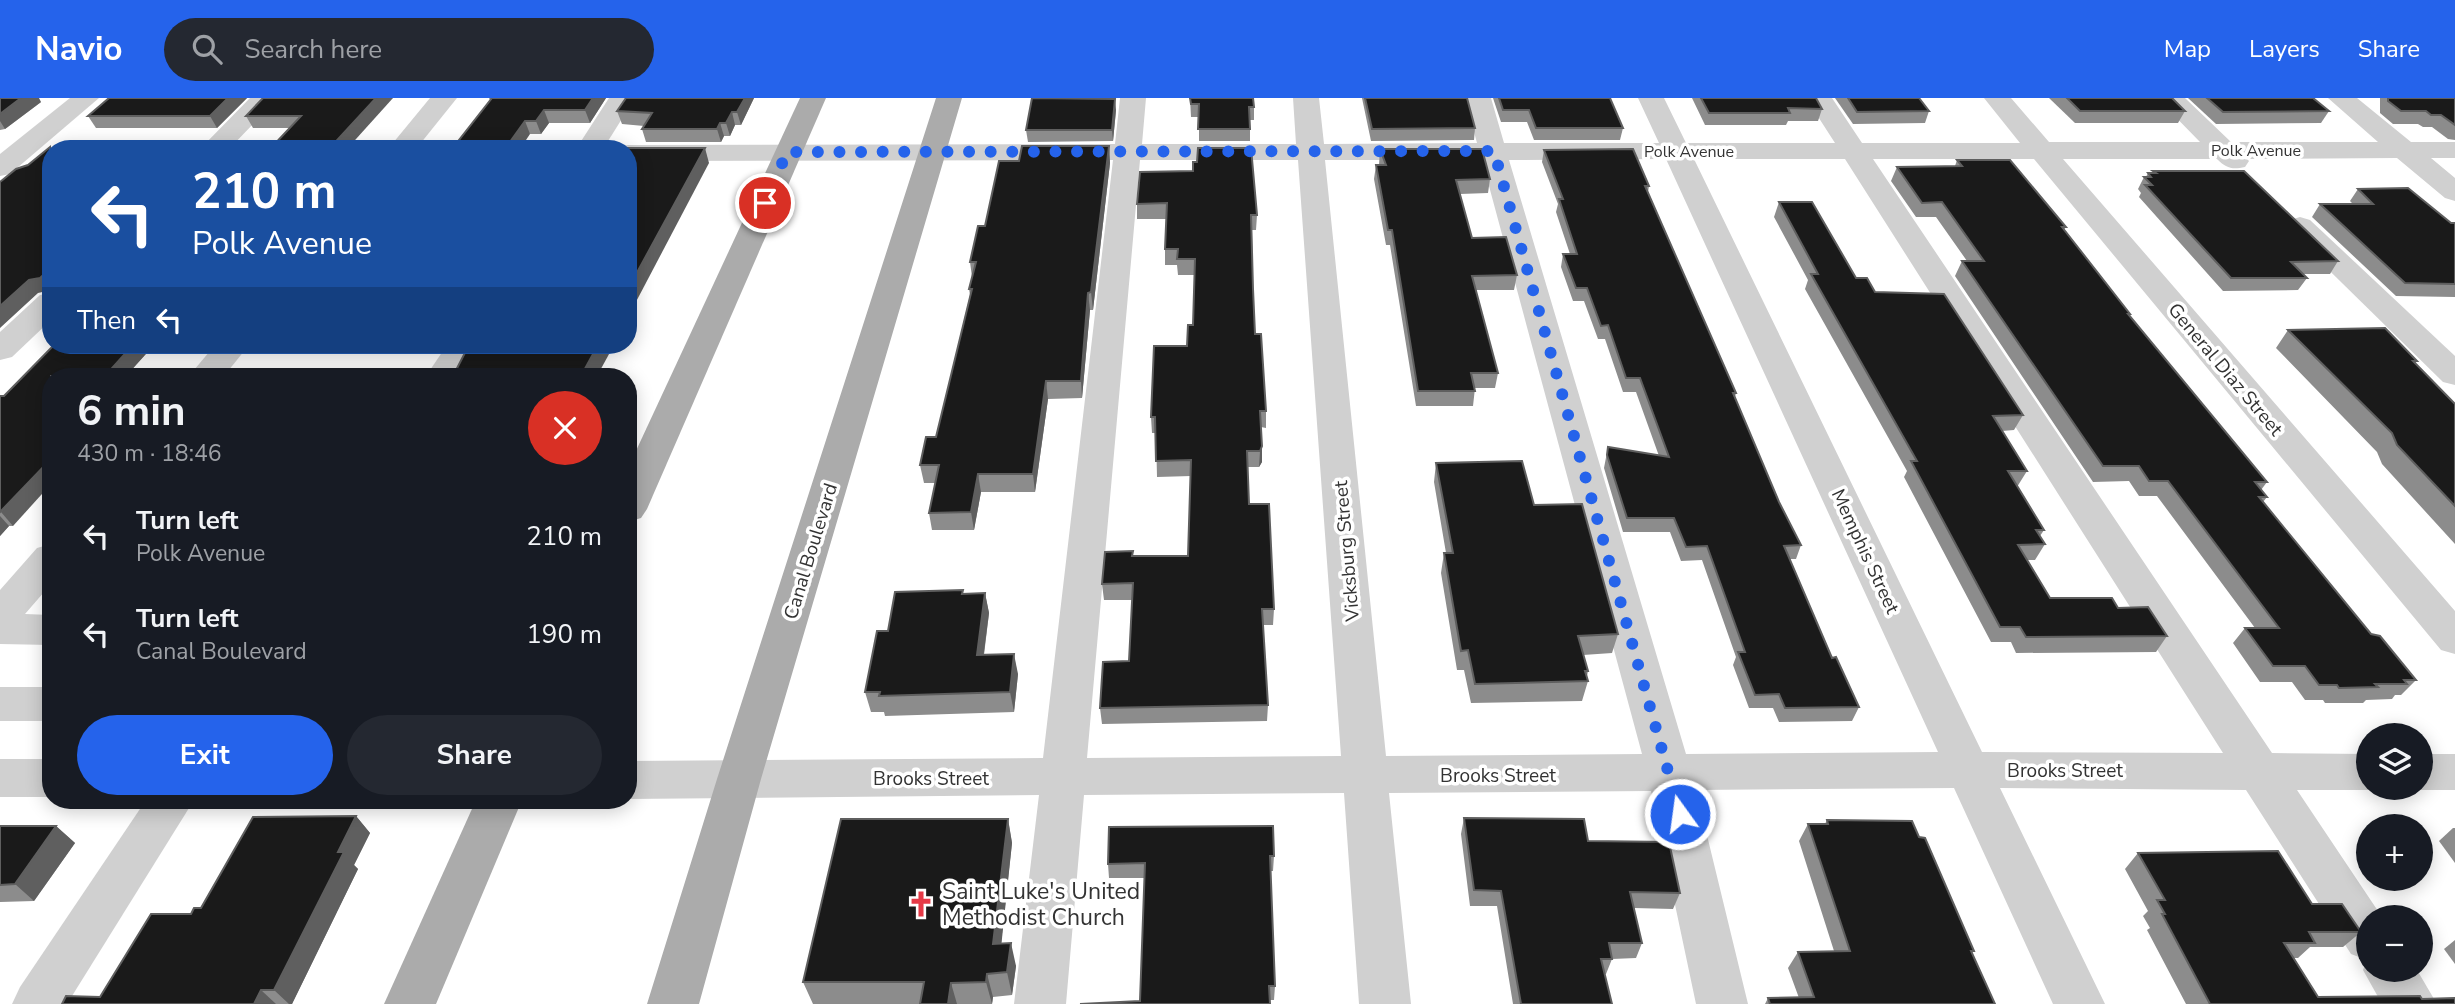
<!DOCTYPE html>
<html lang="en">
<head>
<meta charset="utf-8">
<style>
	:root { --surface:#171b24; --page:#242831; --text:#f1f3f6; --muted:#9ea1a6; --accent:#2563eb }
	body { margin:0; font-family:"Nunito Sans",sans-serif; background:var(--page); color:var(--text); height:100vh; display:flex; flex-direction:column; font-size:26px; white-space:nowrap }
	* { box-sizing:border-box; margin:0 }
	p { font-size:23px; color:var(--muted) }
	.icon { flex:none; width:38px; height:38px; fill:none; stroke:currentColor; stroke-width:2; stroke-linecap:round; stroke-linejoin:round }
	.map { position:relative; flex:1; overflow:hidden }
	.drawer { position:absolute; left:42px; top:270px; width:595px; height:441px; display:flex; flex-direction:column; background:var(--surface); border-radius:28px; box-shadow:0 4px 18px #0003 }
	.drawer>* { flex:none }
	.guide { position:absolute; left:42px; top:42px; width:595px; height:214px; border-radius:28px; box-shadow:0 4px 18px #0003; background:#1a4fa0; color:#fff; overflow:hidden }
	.controls { position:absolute; left:2356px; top:625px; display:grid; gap:14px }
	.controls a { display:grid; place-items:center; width:77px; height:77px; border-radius:50%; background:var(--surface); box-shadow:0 4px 18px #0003; font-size:35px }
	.pin { position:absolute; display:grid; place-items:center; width:60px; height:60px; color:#fff; margin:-30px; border:4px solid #fff; border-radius:50%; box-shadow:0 2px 7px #0007 }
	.me { position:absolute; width:77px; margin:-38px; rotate:346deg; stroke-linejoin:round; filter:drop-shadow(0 0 5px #0008) }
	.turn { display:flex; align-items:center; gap:24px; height:147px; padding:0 35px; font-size:32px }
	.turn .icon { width:91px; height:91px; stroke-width:2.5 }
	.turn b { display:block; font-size:49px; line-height:60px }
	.then { display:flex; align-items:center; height:66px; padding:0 35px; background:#0003; gap:14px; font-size:26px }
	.round { display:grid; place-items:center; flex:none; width:74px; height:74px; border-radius:37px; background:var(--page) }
	.head { display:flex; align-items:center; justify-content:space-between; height:119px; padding:0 35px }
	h1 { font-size:42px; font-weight:700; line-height:52px }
	.primary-button { display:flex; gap:14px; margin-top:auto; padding:14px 35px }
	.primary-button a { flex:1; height:80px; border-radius:42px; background:var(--accent); color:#fff; font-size:28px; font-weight:700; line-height:80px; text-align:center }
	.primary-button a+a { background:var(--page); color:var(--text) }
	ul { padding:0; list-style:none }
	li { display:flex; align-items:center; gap:21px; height:98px; padding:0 35px }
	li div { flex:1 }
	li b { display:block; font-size:26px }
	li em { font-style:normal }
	header { display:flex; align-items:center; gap:42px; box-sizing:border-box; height:98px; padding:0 35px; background:var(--accent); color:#fff }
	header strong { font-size:33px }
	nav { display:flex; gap:38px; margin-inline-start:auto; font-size:24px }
	.search { width:490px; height:63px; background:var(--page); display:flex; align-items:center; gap:18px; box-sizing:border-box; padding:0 24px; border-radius:38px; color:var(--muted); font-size:26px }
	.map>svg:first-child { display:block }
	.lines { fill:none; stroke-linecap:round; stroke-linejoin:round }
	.minor { fill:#d0d0d0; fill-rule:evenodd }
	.major { fill:#ababab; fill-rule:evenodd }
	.wall { fill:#8c8c8c }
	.shaded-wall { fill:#5f5f5f }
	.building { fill:#1a1a1a; stroke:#5f5f5f; stroke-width:2 }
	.route { stroke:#2563eb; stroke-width:12; stroke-dasharray:0 21.6 }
	.labels { text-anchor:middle; stroke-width:7; stroke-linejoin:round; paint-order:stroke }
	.far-street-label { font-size:16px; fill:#333; stroke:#fff }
	.street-label { font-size:19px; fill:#333; stroke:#fff }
	.near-poi-label { font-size:23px; fill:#333; stroke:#fff; text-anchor:start }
</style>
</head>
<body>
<header>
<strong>Navio</strong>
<div class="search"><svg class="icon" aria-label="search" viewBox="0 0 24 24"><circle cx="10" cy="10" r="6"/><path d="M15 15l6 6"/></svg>Search here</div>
<nav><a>Map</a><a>Layers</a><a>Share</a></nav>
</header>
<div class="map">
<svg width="2455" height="906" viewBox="0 0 2455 906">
	<rect width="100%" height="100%" fill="#fff"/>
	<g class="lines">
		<g class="minor">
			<polygon points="70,0 99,0 10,76 0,78 0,56"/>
			<polygon points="250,0 278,0 229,51 200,51"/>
			<polygon points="430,0 457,0 416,51 388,51"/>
			<polygon points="609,0 635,0 603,51 576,51"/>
			<path d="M1120,0h26l-4,46h154l-3,-46h26l5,46 153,-1 -12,-45h26l13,45h155l-21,-45h26l22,45h149l-29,-45h26l30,45h158l-36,-45h27l38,44h151l-43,-44h28l46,44h147l-50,-44h29l54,44h44v16h-24l24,20v23l-10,-3 -48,-40 -150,1 2,2 -4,6c-13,3 -19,1 -28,-8h-154l392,452v43l-14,-4 -407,-491h-161l399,594 96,1v34h8l-8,2h-71l85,127h-14v53h49l20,34h-55l-19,-34 4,-10 -16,-6 -105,-164 -246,-2 105,216h-52l-99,-216 -258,2 52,214h-52l-45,-213 -262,2 22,211h-52l-15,-211 -260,2 -18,209h-52l25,-209 -411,4v-38l415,-3 70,-598 -485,1v-12l-10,-2 10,-2 487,-1zM1666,61l272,593 -252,2 -177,-594zM1694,61h151l378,594 -241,-1zM1140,62h158l43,596 -254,2zM1325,62h157l160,594 -256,2z"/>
			<polygon points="2300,119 2310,122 2455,258 2455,287 2443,284 2290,134 2285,128 2290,122"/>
			<polygon points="51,195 51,222 12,259 0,262 0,234 40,197"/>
			<polygon points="215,247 249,247 224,278 189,278"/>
			<polygon points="447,247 479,247 460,278 426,278"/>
			<polygon points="51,446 51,486 25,516 51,517 51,547 0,546 0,492 37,450"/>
			<rect x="0" y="589" width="51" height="34"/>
			<polygon points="2420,656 2455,656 2455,692 2420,692 2412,690 2420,690"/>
			<rect x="0" y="661" width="51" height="38"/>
			<polygon points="146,702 194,702 67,906 12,906 20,889"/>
		</g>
		<g class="major">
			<polygon points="800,0 826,0 647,411 641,420 628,424 628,370"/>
			<polygon points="936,0 962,0 761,681 699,906 647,906 717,681"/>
			<polygon points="476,702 522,702 436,906 384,906"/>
		</g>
	</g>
	<g class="wall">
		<polygon points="0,0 41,4 5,31 0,32"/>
		<polygon points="109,0 247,0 217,30 96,30 88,18"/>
		<polygon points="393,0 289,30 253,30 246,18"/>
		<polygon points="489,0 606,0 590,25 549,25 541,36 530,36 490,2"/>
		<polygon points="626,0 754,0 741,27 735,27 730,38 724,38 721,44 646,44 642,31 644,28 622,26 617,13"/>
		<polygon points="1190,0 1254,9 1254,22 1250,22 1250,43 1199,43 1199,19 1191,19"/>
		<polygon points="1362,0 1467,0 1475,30 1474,42 1371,43"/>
		<polygon points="1493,0 1610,0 1623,30 1620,42 1534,42 1527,24 1501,24"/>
		<polygon points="1692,0 1816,0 1822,11 1818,23 1788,23 1786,27 1705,27"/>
		<polygon points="1835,0 1919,0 1929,13 1925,25 1853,26"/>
		<polygon points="2049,0 2172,0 2185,13 2178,25 2075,25"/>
		<polygon points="2188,0 2313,0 2329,13 2321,25 2216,26"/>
		<polygon points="2380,0 2455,0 2455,42 2448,41 2432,29 2423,29 2418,26 2393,26 2380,15"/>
		<polygon points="1075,1 1116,12 1113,43 1028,44 1026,32"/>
		<polygon points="1109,48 1110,65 1093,212 1090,212 1082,300 1048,301 1035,394 981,394 974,432 932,432 929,415 935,385 924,385 920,367 936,339 970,197 969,191 972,179 970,164 1019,63"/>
		<polygon points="1380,51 1490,81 1488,95 1460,96 1472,140 1517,177 1514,192 1476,192 1498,275 1495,290 1475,290 1473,308 1416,308 1390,147 1386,147 1374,81 1376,67 1379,67"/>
		<polygon points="1544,52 1649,88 1648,94 1736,295 1735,299 1779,404 1801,447 1796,461 1789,461 1832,560 1859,609 1852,623 1779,624 1773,610 1749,610 1733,567 1736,559 1702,462 1681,463 1670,434 1623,434 1604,370 1608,349 1659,358 1636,294 1623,294 1605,241 1598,241 1584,203 1573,203 1561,169 1563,156 1570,156 1556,114 1558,106 1542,64"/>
		<polygon points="1957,62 2066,129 2064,132 2130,216 2129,218 2267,384 2261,392 2267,399 2263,404 2371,536 2416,582 2401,597 2395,597 2392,601 2366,602 2363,605 2325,605 2323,602 2305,602 2292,584 2260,584 2233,545 2245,530 2255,530 2157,398 2139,398 2129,383 2093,384 1955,178 1962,163 1967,163 1936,119 1916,119 1891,83 1897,69 1955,68"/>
		<polygon points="2153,73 2338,163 2330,176 2303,176 2307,180 2298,192 2223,193 2139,99 2141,95 2138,91 2144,79 2146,79 2148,75 2152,75"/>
		<polygon points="1140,74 1257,117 1256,132 1252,132 1253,191 1255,236 1266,313 1266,330 1261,329 1262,364 1259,369 1247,369 1249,406 1274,511 1273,527 1263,527 1268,607 1267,623 1102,626 1100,610 1129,563 1132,502 1104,502 1102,486 1133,458 1188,458 1191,378 1157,379 1156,335 1152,335 1151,319 1187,248 1193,227 1195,177 1178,177 1177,167 1165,167 1165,151 1166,121 1137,121 1137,106"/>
		<polygon points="2358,91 2451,125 2455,125 2455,199 2396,198 2312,119 2320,106 2353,106 2350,103"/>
		<polygon points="1779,104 1856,180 1875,194 2023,317 2014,332 2002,333 2027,373 2017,389 2044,432 2040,438 2045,446 2035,462 2027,462 2050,500 2118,510 2167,538 2156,554 2016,555 2011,544 1991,544 1904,379 1907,373 1805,191 1808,182 1774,119"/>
		<polygon points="2288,232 2417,263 2415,266 2455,306 2455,446 2382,366 2377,354 2276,250"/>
		<polygon points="54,247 154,247 126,278 51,278 13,428 9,428 0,438 0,298 4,298"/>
		<polygon points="1436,365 1534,407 1618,536 1612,555 1583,557 1588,573 1587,578 1588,583 1582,603 1471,605 1464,572 1457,572 1441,475 1444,455 1446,455 1434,384"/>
		<polygon points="985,495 989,515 984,557 1018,576 1014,614 885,618 884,614 871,614 865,594 888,533 963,496"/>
		<polygon points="356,718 370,735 354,767 358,771 292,906 62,906 100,899 191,816"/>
		<polygon points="1464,720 1588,743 1680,795 1673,811 1634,810 1642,845 1636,860 1612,861 1606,876 1605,876 1612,906 1513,906 1497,808 1470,808 1461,736"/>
		<polygon points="1008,721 1012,745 1001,845 1016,868 1012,897 993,899 992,906 813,906 803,884"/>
		<polygon points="1827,722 1919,739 1974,853 1972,855 1995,906 1765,906 1768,900 1799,900 1788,870 1798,854 1834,853 1799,743 1808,726 1825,726"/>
		<polygon points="0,728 56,728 75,745 34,803 0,804"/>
		<polygon points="2453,730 2455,730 2455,765 2439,743"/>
		<polygon points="2138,755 2312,806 2361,834 2343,849 2310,849 2298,860 2294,860 2318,899 2422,901 2455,906 2186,906 2147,832 2150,830 2143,818 2148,813 2125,771"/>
		<polygon points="1274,758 1273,773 1270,773 1275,888 1274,902 1140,903 1145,780 1109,780 1108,766"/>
		<polygon points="2455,842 2455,866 2444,851"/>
	</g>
	<g class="shaded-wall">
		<polygon points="21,0 39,0 41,4 5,31 0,23 0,16"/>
		<polygon points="228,0 247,0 217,30 210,18"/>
		<polygon points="376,0 393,0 347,51 329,51"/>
		<polygon points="593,0 606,0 590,25 585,12"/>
		<polygon points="745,0 754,0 741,27 737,14"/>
		<polygon points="1115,1 1116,12 1113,43 1112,32"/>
		<polygon points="544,12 549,25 541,36 536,23"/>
		<polygon points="732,14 735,27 730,38 726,25"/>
		<polygon points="525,23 530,36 520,51 505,51"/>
		<polygon points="720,25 724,38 721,44 717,31"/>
		<polygon points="1109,48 1110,65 1093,212 1091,194"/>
		<polygon points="705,50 709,65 628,219 628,191"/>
		<polygon points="51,170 51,192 38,195 0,230 0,208 29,182"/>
		<polygon points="1088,195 1090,212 1082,300 1081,283"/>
		<polygon points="133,247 154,247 126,278 105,278"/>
		<polygon points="598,247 614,247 597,278 581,278"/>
		<polygon points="1046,283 1048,301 1035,394 1033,376"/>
		<polygon points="1262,348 1262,364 1259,369 1260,353"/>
		<polygon points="51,361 51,386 13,428 1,414"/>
		<polygon points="978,376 981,394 974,432 971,414"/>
		<polygon points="0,418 9,428 0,438"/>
		<polygon points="985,495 989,515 981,577 977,557"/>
		<polygon points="1014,556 1018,576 1014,614 1010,594"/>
		<polygon points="356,718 370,735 354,767 358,771 292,906 289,906 274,892 338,754"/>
		<polygon points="1008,721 1012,745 999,869 993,846"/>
		<polygon points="56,728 75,745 34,803 15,786"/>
		<polygon points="1011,845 1016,868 1012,897 1007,874"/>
		<polygon points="987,876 993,899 992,906 986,884"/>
		<polygon points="951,885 957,906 948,906"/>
		<polygon points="261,892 276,906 254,906"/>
	</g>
	<g class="building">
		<polygon points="0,0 21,0 0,16"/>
		<polygon points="109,0 228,0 210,18 88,18"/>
		<polygon points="263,0 376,0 329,51 270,51 301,18 246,18"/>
		<polygon points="492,0 593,0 585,12 544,12 536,23 525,23 505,51 452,51"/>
		<polygon points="626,0 745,0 737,14 732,14 726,25 720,25 717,31 642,31 652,15 617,13"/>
		<polygon points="1032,0 1115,1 1112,32 1026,32"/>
		<polygon points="1190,0 1253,0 1254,9 1249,9 1250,31 1198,31 1199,6 1191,6"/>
		<polygon points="1365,0 1467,0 1475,30 1372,31"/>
		<polygon points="1499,0 1610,0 1623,30 1536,30 1529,12 1503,12"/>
		<polygon points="1701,0 1816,0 1822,11 1788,10 1790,15 1709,15"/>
		<polygon points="1848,0 1919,0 1929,13 1857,14"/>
		<polygon points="2067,0 2172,0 2185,13 2080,13"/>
		<polygon points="2207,0 2313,0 2329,13 2223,14"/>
		<polygon points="2388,0 2455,0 2455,27 2441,17 2431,17 2426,13 2401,13 2388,3"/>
		<polygon points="1022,48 1109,48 1091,194 1088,195 1081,283 1046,283 1033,376 978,376 971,414 929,415 939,367 920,367 926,339 936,339 972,191 969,191 976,164 970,164 978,128 985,128 999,63 1019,63"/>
		<polygon points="50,49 50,71 51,71 51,170 40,180 29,182 0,208 0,84 16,71 28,67"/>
		<polygon points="628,50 705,50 628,191"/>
		<polygon points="1198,50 1251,50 1257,117 1251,117 1253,191 1255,236 1261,236 1266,313 1260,313 1262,348 1260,353 1247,353 1249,406 1269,406 1274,511 1262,511 1268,607 1100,610 1103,564 1129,563 1133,485 1102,486 1105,454 1133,453 1132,458 1188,458 1191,362 1156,363 1155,319 1151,319 1154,248 1187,248 1188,227 1193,227 1195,161 1177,161 1178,151 1165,151 1167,105 1137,106 1140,74 1193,73 1193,64 1197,64"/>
		<polygon points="1380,51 1482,51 1490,81 1456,82 1472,140 1506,139 1517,177 1472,178 1498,275 1471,275 1475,293 1418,293 1392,132 1388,132 1376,67 1386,67"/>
		<polygon points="1633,51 1649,88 1645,88 1736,295 1733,295 1779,404 1801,447 1784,448 1832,560 1836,559 1859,609 1785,610 1779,596 1755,597 1738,554 1745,554 1707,448 1686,449 1674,420 1627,420 1607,357 1608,349 1669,359 1640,280 1626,280 1608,227 1601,228 1587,190 1576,190 1563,156 1577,156 1559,101 1563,101 1544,52"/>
		<polygon points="1957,62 2010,62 2066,129 2062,129 2130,216 2128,216 2267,384 2255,384 2267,399 2259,399 2371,536 2380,538 2416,582 2404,582 2407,586 2375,586 2378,589 2339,590 2337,587 2319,587 2305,568 2273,568 2245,530 2279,530 2168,383 2149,383 2139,368 2103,368 1962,163 1984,163 1942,104 1922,105 1897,69 1962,68"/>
		<polygon points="2153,73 2244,73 2338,163 2291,164 2307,180 2231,180 2145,87 2152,87 2144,79 2151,79 2148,75 2156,75"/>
		<polygon points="2408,90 2451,125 2455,125 2455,186 2405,185 2320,106 2373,106 2358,91"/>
		<polygon points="1779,104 1812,104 1856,180 1867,180 1875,194 1944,196 2023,317 1993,318 2027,373 2008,373 2044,432 2036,432 2045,446 2018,447 2050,500 2112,500 2118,510 2148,509 2167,538 2026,539 2020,529 2000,529 1911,363 1917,363 1811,176 1818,176"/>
		<polygon points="2385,230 2417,263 2413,263 2455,306 2455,408 2397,347 2392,335 2288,232"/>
		<polygon points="54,247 133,247 105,278 51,278 51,361 0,414 0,298 4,298"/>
		<polygon points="469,247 598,247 581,278 453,278"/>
		<polygon points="351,275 349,278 251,278 253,276"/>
		<polygon points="1522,363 1534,407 1582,406 1618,536 1578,538 1588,573 1585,573 1588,583 1475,586 1468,552 1461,553 1444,455 1453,455 1436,365"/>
		<polygon points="963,492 962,496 985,495 977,557 1014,556 1010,594 879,598 880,594 865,594 877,533 888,533 895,494"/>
		<polygon points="356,718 338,754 344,754 274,892 261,892 254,906 62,906 66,898 100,899 151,816 191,816 194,810 201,810 253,719"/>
		<polygon points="1464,720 1584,721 1588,743 1669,744 1680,795 1630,794 1642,845 1609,845 1612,861 1601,861 1612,906 1521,906 1501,793 1474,792"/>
		<polygon points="841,721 1008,721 993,846 1011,845 1007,874 987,876 986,884 951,885 948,906 920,906 924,884 803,884"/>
		<polygon points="1827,722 1912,723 1919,739 1925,740 1974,853 1971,853 1995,906 1770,906 1768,900 1814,899 1798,854 1850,853 1808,726 1828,726"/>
		<polygon points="0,728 56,728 15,786 0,787"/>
		<polygon points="1273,728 1274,758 1270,758 1275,888 1269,888 1270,906 1080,906 1140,903 1145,765 1108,766 1109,729"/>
		<polygon points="2278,753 2312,806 2342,806 2361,834 2309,834 2315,845 2284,845 2318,899 2420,898 2422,901 2455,900 2455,906 2210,906 2162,816 2165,816 2157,802 2165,802 2138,755"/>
	</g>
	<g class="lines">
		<polyline class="route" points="765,105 787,54 1494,53 1680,716"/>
	</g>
	<defs>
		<g id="church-bare" transform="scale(2.1)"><path d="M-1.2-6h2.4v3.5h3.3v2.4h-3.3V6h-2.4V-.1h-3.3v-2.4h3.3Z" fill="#e63946" stroke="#fff" stroke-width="2.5" paint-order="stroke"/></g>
	</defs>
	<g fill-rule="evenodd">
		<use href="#church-bare" x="921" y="806"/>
	</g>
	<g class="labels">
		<g class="far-street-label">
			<text x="2256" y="58">Polk Avenue</text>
			<text x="1689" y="59">Polk Avenue</text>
		</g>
		<g class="street-label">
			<text transform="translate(2226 271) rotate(50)" y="7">General Diaz Street</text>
			<text transform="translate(810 453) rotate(-73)" y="7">Canal Boulevard</text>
			<text transform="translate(1346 453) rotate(-95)" y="7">Vicksburg Street</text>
			<text transform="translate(1866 453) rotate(65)" y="7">Memphis Street</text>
			<text x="2065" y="679">Brooks Street</text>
			<text x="1498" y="684">Brooks Street</text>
			<text x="931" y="687">Brooks Street</text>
		</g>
		<g class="near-poi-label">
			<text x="942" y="801">Saint Luke's United<tspan x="942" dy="26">Methodist Church</tspan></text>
		</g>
	</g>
</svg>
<div class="controls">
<a><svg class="icon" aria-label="layers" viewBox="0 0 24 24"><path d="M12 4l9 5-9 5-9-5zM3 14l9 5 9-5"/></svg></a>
<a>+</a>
<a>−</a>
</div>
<div class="pin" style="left:765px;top:105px;background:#d93025"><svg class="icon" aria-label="arrive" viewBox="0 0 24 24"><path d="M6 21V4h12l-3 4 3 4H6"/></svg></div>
<svg class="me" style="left:1680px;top:716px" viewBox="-20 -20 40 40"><circle r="17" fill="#2563eb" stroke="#fff" stroke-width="3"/><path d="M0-11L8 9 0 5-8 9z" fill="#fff"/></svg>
<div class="guide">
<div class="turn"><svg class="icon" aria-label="left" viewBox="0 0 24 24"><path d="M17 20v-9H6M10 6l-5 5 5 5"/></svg><div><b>210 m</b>Polk Avenue</div></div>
<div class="then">Then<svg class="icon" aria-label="left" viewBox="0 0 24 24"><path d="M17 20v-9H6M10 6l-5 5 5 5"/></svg></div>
</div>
<section class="drawer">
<div class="head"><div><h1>6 min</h1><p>430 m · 18:46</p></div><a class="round" style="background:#d93025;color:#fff"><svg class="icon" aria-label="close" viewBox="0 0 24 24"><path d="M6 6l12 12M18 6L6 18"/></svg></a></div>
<ul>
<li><svg class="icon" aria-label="left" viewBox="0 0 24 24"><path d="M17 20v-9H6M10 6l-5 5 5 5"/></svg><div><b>Turn left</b><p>Polk Avenue</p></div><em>210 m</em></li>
<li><svg class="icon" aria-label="left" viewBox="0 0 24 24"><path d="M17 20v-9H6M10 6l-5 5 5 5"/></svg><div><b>Turn left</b><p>Canal Boulevard</p></div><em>190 m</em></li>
</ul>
<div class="primary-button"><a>Exit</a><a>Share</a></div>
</section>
</div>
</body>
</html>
